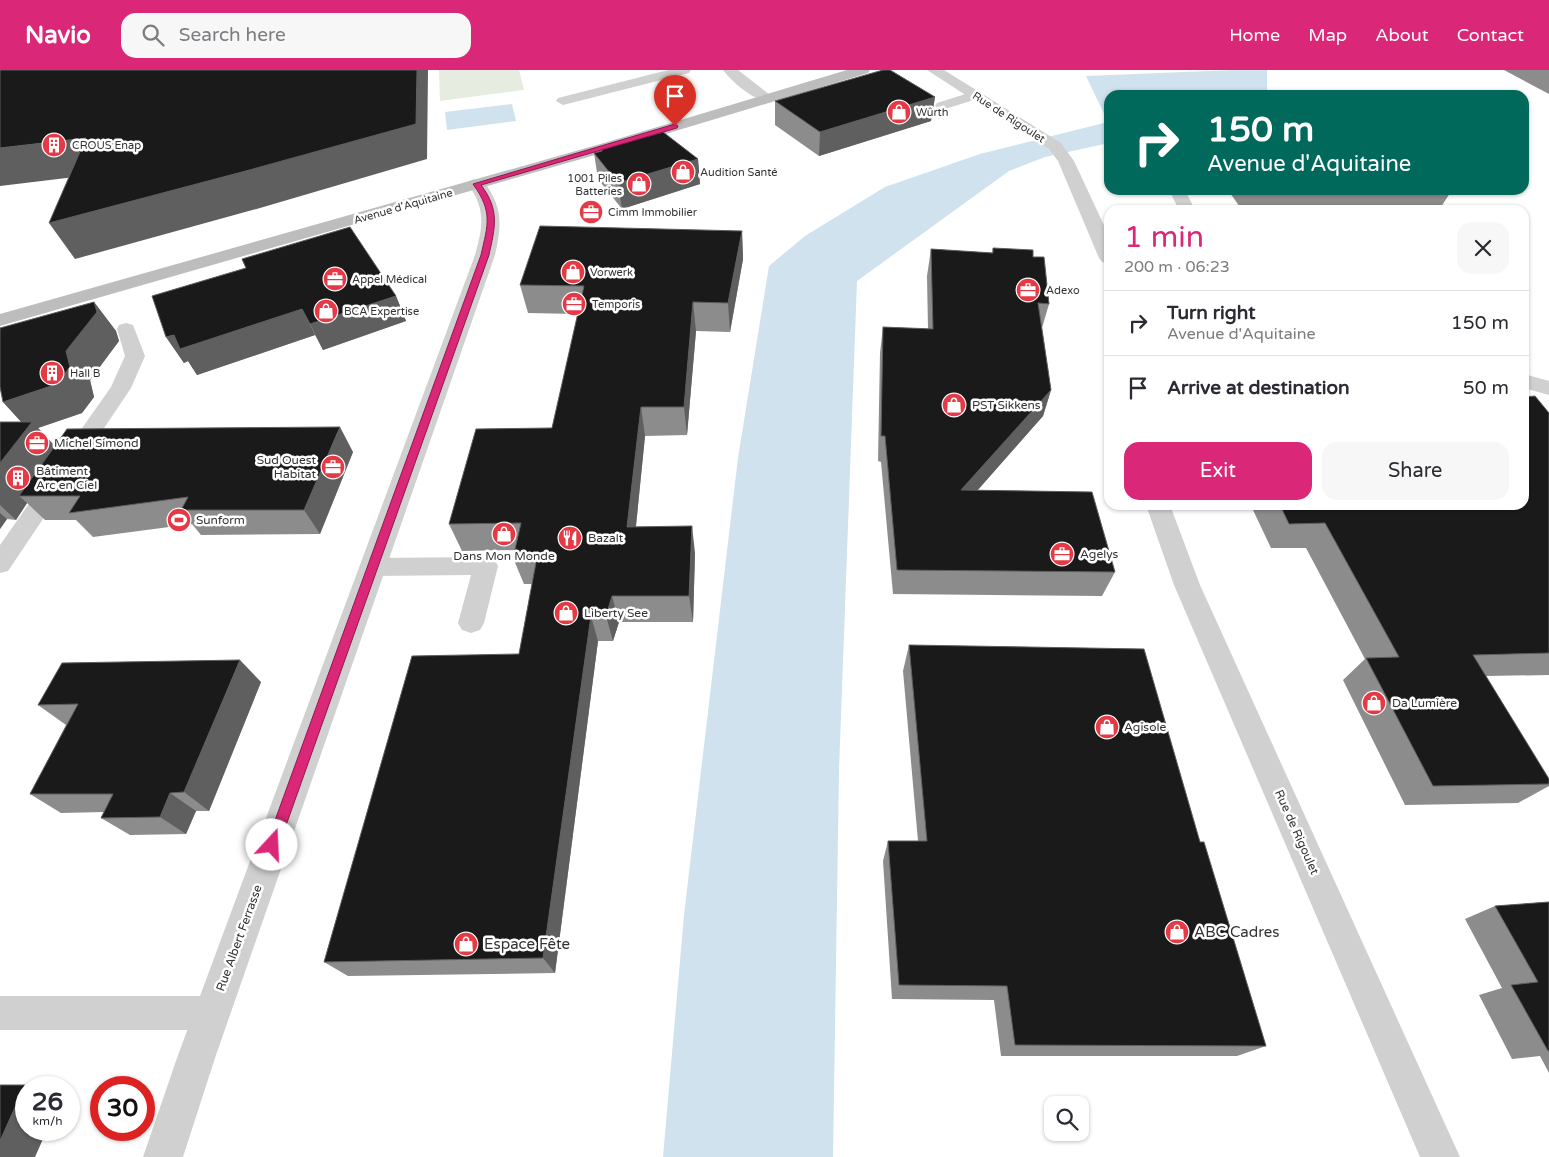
<!DOCTYPE html>
<html lang="en">
<head>
<meta charset="utf-8">
<style>
	:root { --surface:#fff; --page:#f7f7f7; --text:#2b2b33; --muted:#7c7c81; --line:#e1e1e2; --accent:#db2777 }
	body { margin:0; font-family:"Varela Round",sans-serif; background:var(--page); color:var(--text); height:100vh; display:flex; flex-direction:column; font-size:19px; white-space:nowrap }
	* { box-sizing:border-box; margin:0 }
	p { font-size:16px; color:var(--muted) }
	.icon { flex:none; width:28px; height:28px; fill:none; stroke:currentColor; stroke-width:2; stroke-linecap:round; stroke-linejoin:round }
	.map { position:relative; flex:1; overflow:hidden }
	.sheet { position:absolute; left:1104px; top:135px; width:425px; height:305px; display:flex; flex-direction:column; background:var(--surface); border-radius:15px; box-shadow:0 1px 4px #0004 }
	.sheet>* { flex:none }
	.hud { position:absolute; left:1104px; top:20px; width:425px; height:105px; border-radius:15px; box-shadow:0 1px 4px #0004; background:#00695c; color:#fff; overflow:hidden }
	.controls { position:absolute; left:1044px; top:1026px; display:grid; gap:10px }
	.controls a { display:grid; place-items:center; width:45px; height:45px; border-radius:10px; background:var(--surface); box-shadow:0 1px 4px #0004; font-size:25px }
	.speed { position:absolute; left:15px; top:1006px; display:flex; gap:10px; font-size:25px; font-weight:700; text-align:center }
	.speed>* { display:grid; place-content:center; width:65px; height:65px; border-radius:50%; background:var(--surface); box-shadow:0 1px 4px #0004; line-height:1 }
	.speed small { font-size:12px; font-weight:400 }
	.speed .limit { border:8px solid #d22; background:#fff; color:#111 }
	.pin { position:absolute; display:grid; place-items:center; width:42px; height:42px; color:#fff; margin:-51px -21px; border-radius:50% 50% 50% 0; rotate:-45deg; box-shadow:0 0 5px #0007 }
	.pin .icon { rotate:45deg }
	.me { position:absolute; width:55px; margin:-28px; rotate:20deg; stroke-linejoin:round; filter:drop-shadow(0 0 4px #0008) }
	.turn { display:flex; align-items:center; gap:18px; height:105px; padding:0 20px; font-size:22px }
	.turn .icon { width:65px; height:65px; stroke-width:2.5 }
	.turn b { display:block; font-size:35px; line-height:42px }
	.round { display:grid; place-items:center; flex:none; width:52px; height:52px; border-radius:15px; background:var(--page) }
	.headline { display:flex; align-items:center; justify-content:space-between; height:85px; padding:0 20px }
	h1 { font-size:30px; font-weight:600; line-height:38px; color:var(--accent) }
	.primary-button { display:flex; gap:10px; margin-top:auto; padding:10px 20px }
	.primary-button a { flex:1; height:58px; border-radius:15px; background:var(--accent); color:#fff; font-size:20px; font-weight:600; line-height:58px; text-align:center }
	.primary-button a+a { background:var(--page); color:var(--text) }
	ul { padding:0; list-style:none }
	li { display:flex; align-items:center; gap:15px; height:65px; padding:0 20px; border-top:1px solid var(--line) }
	li div { flex:1 }
	li b { display:block; font-size:19px }
	li em { font-style:normal }
	header { display:flex; align-items:center; gap:30px; box-sizing:border-box; height:70px; padding:0 25px; background:var(--accent); color:#fff }
	header strong { font-size:24px }
	nav { display:flex; gap:28px; margin-inline-start:auto; font-size:18px }
	.search { width:350px; height:45px; background:var(--page); display:flex; align-items:center; gap:12px; box-sizing:border-box; padding:0 18px; border-radius:15px; color:var(--muted); font-size:19px }
	.map>svg:first-child { display:block }
	.green { fill:#e6ecdf }
	.water { fill:#cfe2ee }
	.lines { fill:none; stroke-linecap:round; stroke-linejoin:round }
	.lane { fill:#d0d0d0; fill-rule:evenodd }
	.street { fill:#d0d0d0; fill-rule:evenodd }
	.secondary { fill:#bdbdbd; fill-rule:evenodd }
	.wall { fill:#8c8c8c }
	.shaded-wall { fill:#5f5f5f }
	.building { fill:#1a1a1a; stroke:#5f5f5f }
	.route { fill:#db2777; stroke:#8e194d }
	.labels { text-anchor:middle; stroke-width:5; stroke-linejoin:round; paint-order:stroke }
	.far-poi-label { font-size:11px; fill:#333; stroke:#fff; text-anchor:start }
	.far-street-label { font-size:11px; fill:#333; stroke:#fff }
	.poi-label { font-size:12px; fill:#333; stroke:#fff; text-anchor:start }
	.street-label { font-size:12px; fill:#333; stroke:#fff }
	.near-poi-label { font-size:15px; fill:#333; stroke:#fff; text-anchor:start }
</style>
</head>
<body>
<header>
<strong>Navio</strong>
<div class="search"><svg class="icon" aria-label="search" viewBox="0 0 24 24"><circle cx="10" cy="10" r="6"/><path d="M15 15l6 6"/></svg>Search here</div>
<nav><a>Home</a><a>Map</a><a>About</a><a>Contact</a></nav>
</header>
<div class="map">
<svg width="1549" height="1087" viewBox="0 0 1549 1087">
	<rect width="100%" height="100%" fill="#fff"/>
	<polygon class="green" points="439,0 519,0 524,20 440,31"/>
	<g class="water">
		<polygon points="1234,0 1267,0 1267,21 1196,25 1109,25 1109,73 1045,87 1009,101 857,211 839,700 833,1087 663,1087 684,845 738,388 769,196 805,166 885,117 980,84 1108,52 1086,6"/>
		<polygon points="512,34 516,51 447,60 445,42"/>
	</g>
	<g class="lines">
		<g class="lane">
			<polygon points="668,0 691,0 689,3 563,35 556,31 558,28"/>
			<path d="M723,0h15l36,28 -7,4c-16,-4 -34,-19 -44,-32z"/>
			<polygon points="975,21 982,25 980,28 942,40 935,36 937,33"/>
			<polygon points="1169,120 1185,120 1195,140 1179,140"/>
			<polygon points="126,253 133,255 145,286 131,318 8,501 0,503 0,475 111,317 125,286 117,259 119,255"/>
			<polygon points="486,487 494,489 498,496 484,553 480,560 471,563 462,560 458,553 471,505 372,506 364,504 360,497 364,490 372,488"/>
			<polygon points="0,926 212,926 224,931 229,943 224,955 212,960 0,960"/>
		</g>
		<g class="street">
			<polygon points="927,0 944,0 1061,73 1074,91 1109,166 1109,194 1102,192 1099,188 1058,91 1049,79"/>
			<path d="M477,109l6,1c20,28 19,43 12,75l-280,803 -32,99h-40l34,-99 298,-803c8,-29 11,-45 -7,-71l3,-4z"/>
			<polygon points="1524,304 1549,311 1549,325 1524,318"/>
			<polygon points="1146,435 1170,435 1200,515 1460,1087 1420,1087 1174,515"/>
		</g>
		<polygon class="secondary" points="847,0 870,0 868,3 616,79 0,256 0,244 604,73"/>
	</g>
	<g class="wall">
		<polygon points="1504,0 1549,0 1549,24"/>
		<polygon points="935,27 931,51 819,86 775,55 775,31"/>
		<polygon points="594,83 698,89 700,114 622,139 598,109"/>
		<polygon points="1228,120 1452,120 1439,140 1242,140"/>
		<polygon points="742,161 743,189 730,262 696,261 687,365 645,366 636,457 695,483 693,552 619,552 613,571 598,571 555,903 348,906 324,892 519,584 532,514 524,514 513,488 515,480 462,481 449,454 552,358 578,244 528,243 520,215"/>
		<polygon points="993,178 1033,187 1049,234 1042,258 1051,320 1043,346 977,420 1115,502 1102,526 893,524 881,392 878,391 880,283 883,257 928,259 927,206 931,179 992,183"/>
		<polygon points="396,226 406,251 323,280 315,265 197,305 188,291 184,293 166,267"/>
		<polygon points="94,232 116,261 119,271 90,310 94,327 82,343 38,358 55,376 353,382 320,464 201,465 192,454 93,467 76,450 45,450 27,433 16,450 7,449 0,459 0,352 21,352 3,332"/>
		<polygon points="1549,343 1549,605 1486,606 1549,709 1549,716 1518,733 1405,735 1343,610 1365,589 1306,478 1271,478 1253,440 1256,435 1524,435"/>
		<polygon points="909,575 1200,772 1266,976 1237,986 1001,986 994,930 892,929 883,791 888,771 918,771 903,601"/>
		<polygon points="261,612 209,741 196,741 186,764 130,765 101,748 104,742 61,743 30,724 66,655 38,635"/>
		<polygon points="1549,832 1549,1003 1540,986 1512,989 1479,925 1502,918 1465,849 1495,836"/>
	</g>
	<g class="shaded-wall">
		<polygon points="417,0 428,0 427,89 260,138 75,189 49,153"/>
		<polygon points="935,27 931,51 819,86 820,62"/>
		<polygon points="86,68 108,103 0,116 0,78"/>
		<polygon points="698,89 700,114 622,139 618,113"/>
		<polygon points="742,161 743,189 730,262 728,233"/>
		<polygon points="396,226 406,251 323,280 310,254"/>
		<polygon points="94,232 116,261 119,271 90,310 94,327 82,343 38,358 62,384 19,426 27,433 16,450 0,435 0,393 27,358 3,332"/>
		<polygon points="693,232 696,261 687,365 684,337"/>
		<polygon points="302,239 315,265 197,305 188,291 184,293 166,267 174,265"/>
		<polygon points="1051,320 1043,346 955,446 961,420"/>
		<polygon points="641,337 645,366 633,484 627,457"/>
		<polygon points="340,357 353,382 320,464 304,440"/>
		<polygon points="0,443 7,449 0,459"/>
		<polygon points="692,456 695,483 693,552 689,526"/>
		<polygon points="612,526 619,552 613,571 606,546"/>
		<polygon points="591,546 598,571 555,903 543,888"/>
		<polygon points="240,590 261,612 209,741 184,722"/>
		<polygon points="170,723 196,741 186,764 160,747"/>
		<polygon points="25,1015 38,1018 26,1018 26,1060 47,1060 35,1087 0,1087 0,1071"/>
	</g>
	<g class="building">
		<polygon points="0,0 417,0 416,54 242,102 49,153 86,68 0,78"/>
		<polygon points="883,0 890,0 935,27 820,62 775,31"/>
		<polygon points="663,62 698,89 618,113 594,83 602,81 602,79"/>
		<polygon points="540,156 742,161 728,233 693,232 684,337 641,337 627,457 692,456 689,526 612,526 606,546 591,546 543,888 324,892 412,586 519,584 537,487 513,488 521,453 449,454 476,359 552,358 584,216 520,215"/>
		<polygon points="350,157 396,226 310,254 302,239 180,279 174,265 166,267 152,226 246,198 242,189"/>
		<polygon points="993,178 1033,180 1033,187 1044,187 1049,234 1038,233 1051,320 961,420 1092,422 1115,502 897,500 885,366 881,366 883,257 933,259 931,179 993,183"/>
		<polygon points="94,232 97,242 66,281 70,297 57,314 3,332 0,317 0,258"/>
		<polygon points="1535,326 1549,343 1549,583 1473,585 1549,709 1549,714 1433,716 1366,588 1399,587 1325,453 1289,454 1280,435 1524,435 1524,327"/>
		<polygon points="0,352 32,352 0,393"/>
		<polygon points="340,357 304,440 181,440 188,427 69,443 80,426 19,426 67,359"/>
		<polygon points="909,575 1144,579 1200,772 1204,772 1266,976 1015,975 1007,916 899,915 888,771 927,771"/>
		<polygon points="240,590 184,722 170,723 160,747 101,748 113,724 30,724 78,634 38,635 62,593"/>
		<polygon points="1549,832 1549,981 1548,981 1511,915 1538,912 1495,836"/>
		<polygon points="0,1015 25,1015 0,1071"/>
	</g>
	<path class="route" d="M675,54l3,2 -1,2 -196,57c19,25 14,42 8,70l-210,590 -2,5 -5,2 -4,-2 -2,-5 215,-590c7,-31 12,-43 -8,-71z"/>
	<defs>
		<g id="shop-disc" transform="scale(1.25)"><circle r="9.5" fill="#e63946" stroke="#fff"/><path d="M-5-2.5h2.3a2.7 3.5 0 0 1 5.4 0H5L5.5 6h-11ZM-1.5-2.5h3a1.5 2.3 0 0 0-3 0Z" fill="#fff"/></g>
		<g id="building-disc" transform="scale(1.25)"><circle r="9.5" fill="#e63946" stroke="#fff"/><path d="M-4-6H4V6H1V3H-1V6H-4ZM-2.5-4.3h1.7v1.8h-1.7ZM.8-4.3h1.7v1.8H.8ZM-2.5-1h1.7V.8h-1.7ZM.8-1h1.7V.8H.8Z" fill="#fff"/></g>
		<g id="office-disc" transform="scale(1.25)"><circle r="9.5" fill="#e63946" stroke="#fff"/><path d="M-6-3h4V-5.5h4V-3h4V5H-6ZM-1-4.5V-3h2v-1.5ZM-6 0V1H6V0Z" fill="#fff"/></g>
		<g id="stadium-disc" transform="scale(1.25)"><circle r="9.5" fill="#e63946" stroke="#fff"/><path d="M0-5a6.5 5 0 1 0 0 10a6.5 5 0 1 0 0-10ZM-3.5-1.8h7v3.6h-7Z" fill="#fff"/></g>
		<g id="restaurant-disc" transform="scale(1.25)"><circle r="9.5" fill="#e63946" stroke="#fff"/><path d="M-5-6h1v4h1v-4h1v4h1v-4h1v5L-1.5 .5V6h-2V.5L-5-1ZM5-6V6H3V1.5H1.5Q1.5-4 5-6Z" fill="#fff"/></g>
	</defs>
	<g fill-rule="evenodd">
		<use href="#shop-disc" x="899" y="42"/>
		<use href="#building-disc" x="54" y="75"/>
		<use href="#shop-disc" x="683" y="102"/>
		<use href="#shop-disc" x="639" y="114"/>
		<use href="#office-disc" x="591" y="142"/>
		<use href="#shop-disc" x="573" y="202"/>
		<use href="#office-disc" x="335" y="209"/>
		<use href="#office-disc" x="1028" y="220"/>
		<use href="#office-disc" x="574" y="234"/>
		<use href="#shop-disc" x="326" y="241"/>
		<use href="#building-disc" x="52" y="303"/>
		<use href="#shop-disc" x="954" y="335"/>
		<use href="#office-disc" x="37" y="373"/>
		<use href="#office-disc" x="333" y="397"/>
		<use href="#building-disc" x="18" y="408"/>
		<use href="#stadium-disc" x="179" y="450"/>
		<use href="#shop-disc" x="504" y="464"/>
		<use href="#restaurant-disc" x="570" y="468"/>
		<use href="#office-disc" x="1062" y="484"/>
		<use href="#shop-disc" x="566" y="543"/>
		<use href="#shop-disc" x="1374" y="633"/>
		<use href="#shop-disc" x="1107" y="657"/>
		<use href="#shop-disc" x="1177" y="862"/>
		<use href="#shop-disc" x="466" y="874"/>
	</g>
	<g class="labels">
		<g class="far-poi-label">
			<text x="916" y="46">Würth</text>
			<text x="72" y="79">CROUS Enap</text>
			<text x="700" y="106">Audition Santé</text>
			<text x="622" y="112" text-anchor="end">1001 Piles<tspan x="622" dy="13">Batteries</tspan></text>
			<text x="608" y="146">Cimm Immobilier</text>
			<text x="590" y="206">Vorwerk</text>
			<text x="352" y="213">Appel Médical</text>
			<text x="1046" y="224">Adexo</text>
			<text x="592" y="238">Temporis</text>
			<text x="344" y="245">BCA Expertise</text>
			<text x="70" y="307">Hall B</text>
		</g>
		<g class="far-street-label">
			<text transform="translate(1009 47) rotate(33)" y="4">Rue de Rigoulet</text>
			<text transform="translate(403 136) rotate(-16)" y="4">Avenue d'Aquitaine</text>
		</g>
		<g class="poi-label">
			<text x="972" y="339">PST Sikkens</text>
			<text x="54" y="377">Michel Simond</text>
			<text x="316" y="394" text-anchor="end">Sud Ouest<tspan x="316" dy="14">Habitat</tspan></text>
			<text x="36" y="405">Bâtiment<tspan x="36" dy="14">Arc en Ciel</tspan></text>
			<text x="196" y="454">Sunform</text>
			<text x="588" y="472">Bazalt</text>
			<text x="1080" y="488">Agelys</text>
			<text x="504" y="490" text-anchor="middle">Dans Mon Monde</text>
			<text x="584" y="547">Liberty See</text>
			<text x="1392" y="637">Da Lumière</text>
			<text x="1124" y="661">Agisole</text>
		</g>
		<g class="street-label">
			<text transform="translate(1297 762) rotate(66)" y="4">Rue de Rigoulet</text>
			<text transform="translate(239 868) rotate(-70)" y="4">Rue Albert Ferrasse</text>
		</g>
		<g class="near-poi-label">
			<text x="1194" y="867">ABC Cadres</text>
			<text x="484" y="879">Espace Fête</text>
		</g>
	</g>
</svg>
<div class="controls">
<a><svg class="icon" aria-label="search" viewBox="0 0 24 24"><circle cx="10" cy="10" r="6"/><path d="M15 15l6 6"/></svg></a>
</div>
<div class="speed"><div>26<small>km/h</small></div><div class="limit">30</div></div>
<div class="pin" style="left:675px;top:56px;background:#d93025"><svg class="icon" aria-label="arrive" viewBox="0 0 24 24"><path d="M6 21V4h12l-3 4 3 4H6"/></svg></div>
<svg class="me" style="left:272px;top:775px" viewBox="-20 -20 40 40"><circle r="19" fill="#fff"/><path d="M0-13L10 11 0 6-10 11z" fill="#db2777"/></svg>
<div class="hud">
<div class="turn"><svg class="icon" aria-label="right" viewBox="0 0 24 24"><path d="M7 20v-9h11M14 6l5 5-5 5"/></svg><div><b>150 m</b>Avenue d'Aquitaine</div></div>
</div>
<section class="sheet">
<div class="headline"><div><h1>1 min</h1><p>200 m · 06:23</p></div><a class="round"><svg class="icon" aria-label="close" viewBox="0 0 24 24"><path d="M6 6l12 12M18 6L6 18"/></svg></a></div>
<ul>
<li><svg class="icon" aria-label="right" viewBox="0 0 24 24"><path d="M7 20v-9h11M14 6l5 5-5 5"/></svg><div><b>Turn right</b><p>Avenue d'Aquitaine</p></div><em>150 m</em></li>
<li><svg class="icon" aria-label="arrive" viewBox="0 0 24 24"><path d="M6 21V4h12l-3 4 3 4H6"/></svg><div><b>Arrive at destination</b></div><em>50 m</em></li>
</ul>
<div class="primary-button"><a>Exit</a><a>Share</a></div>
</section>
</div>
</body>
</html>
